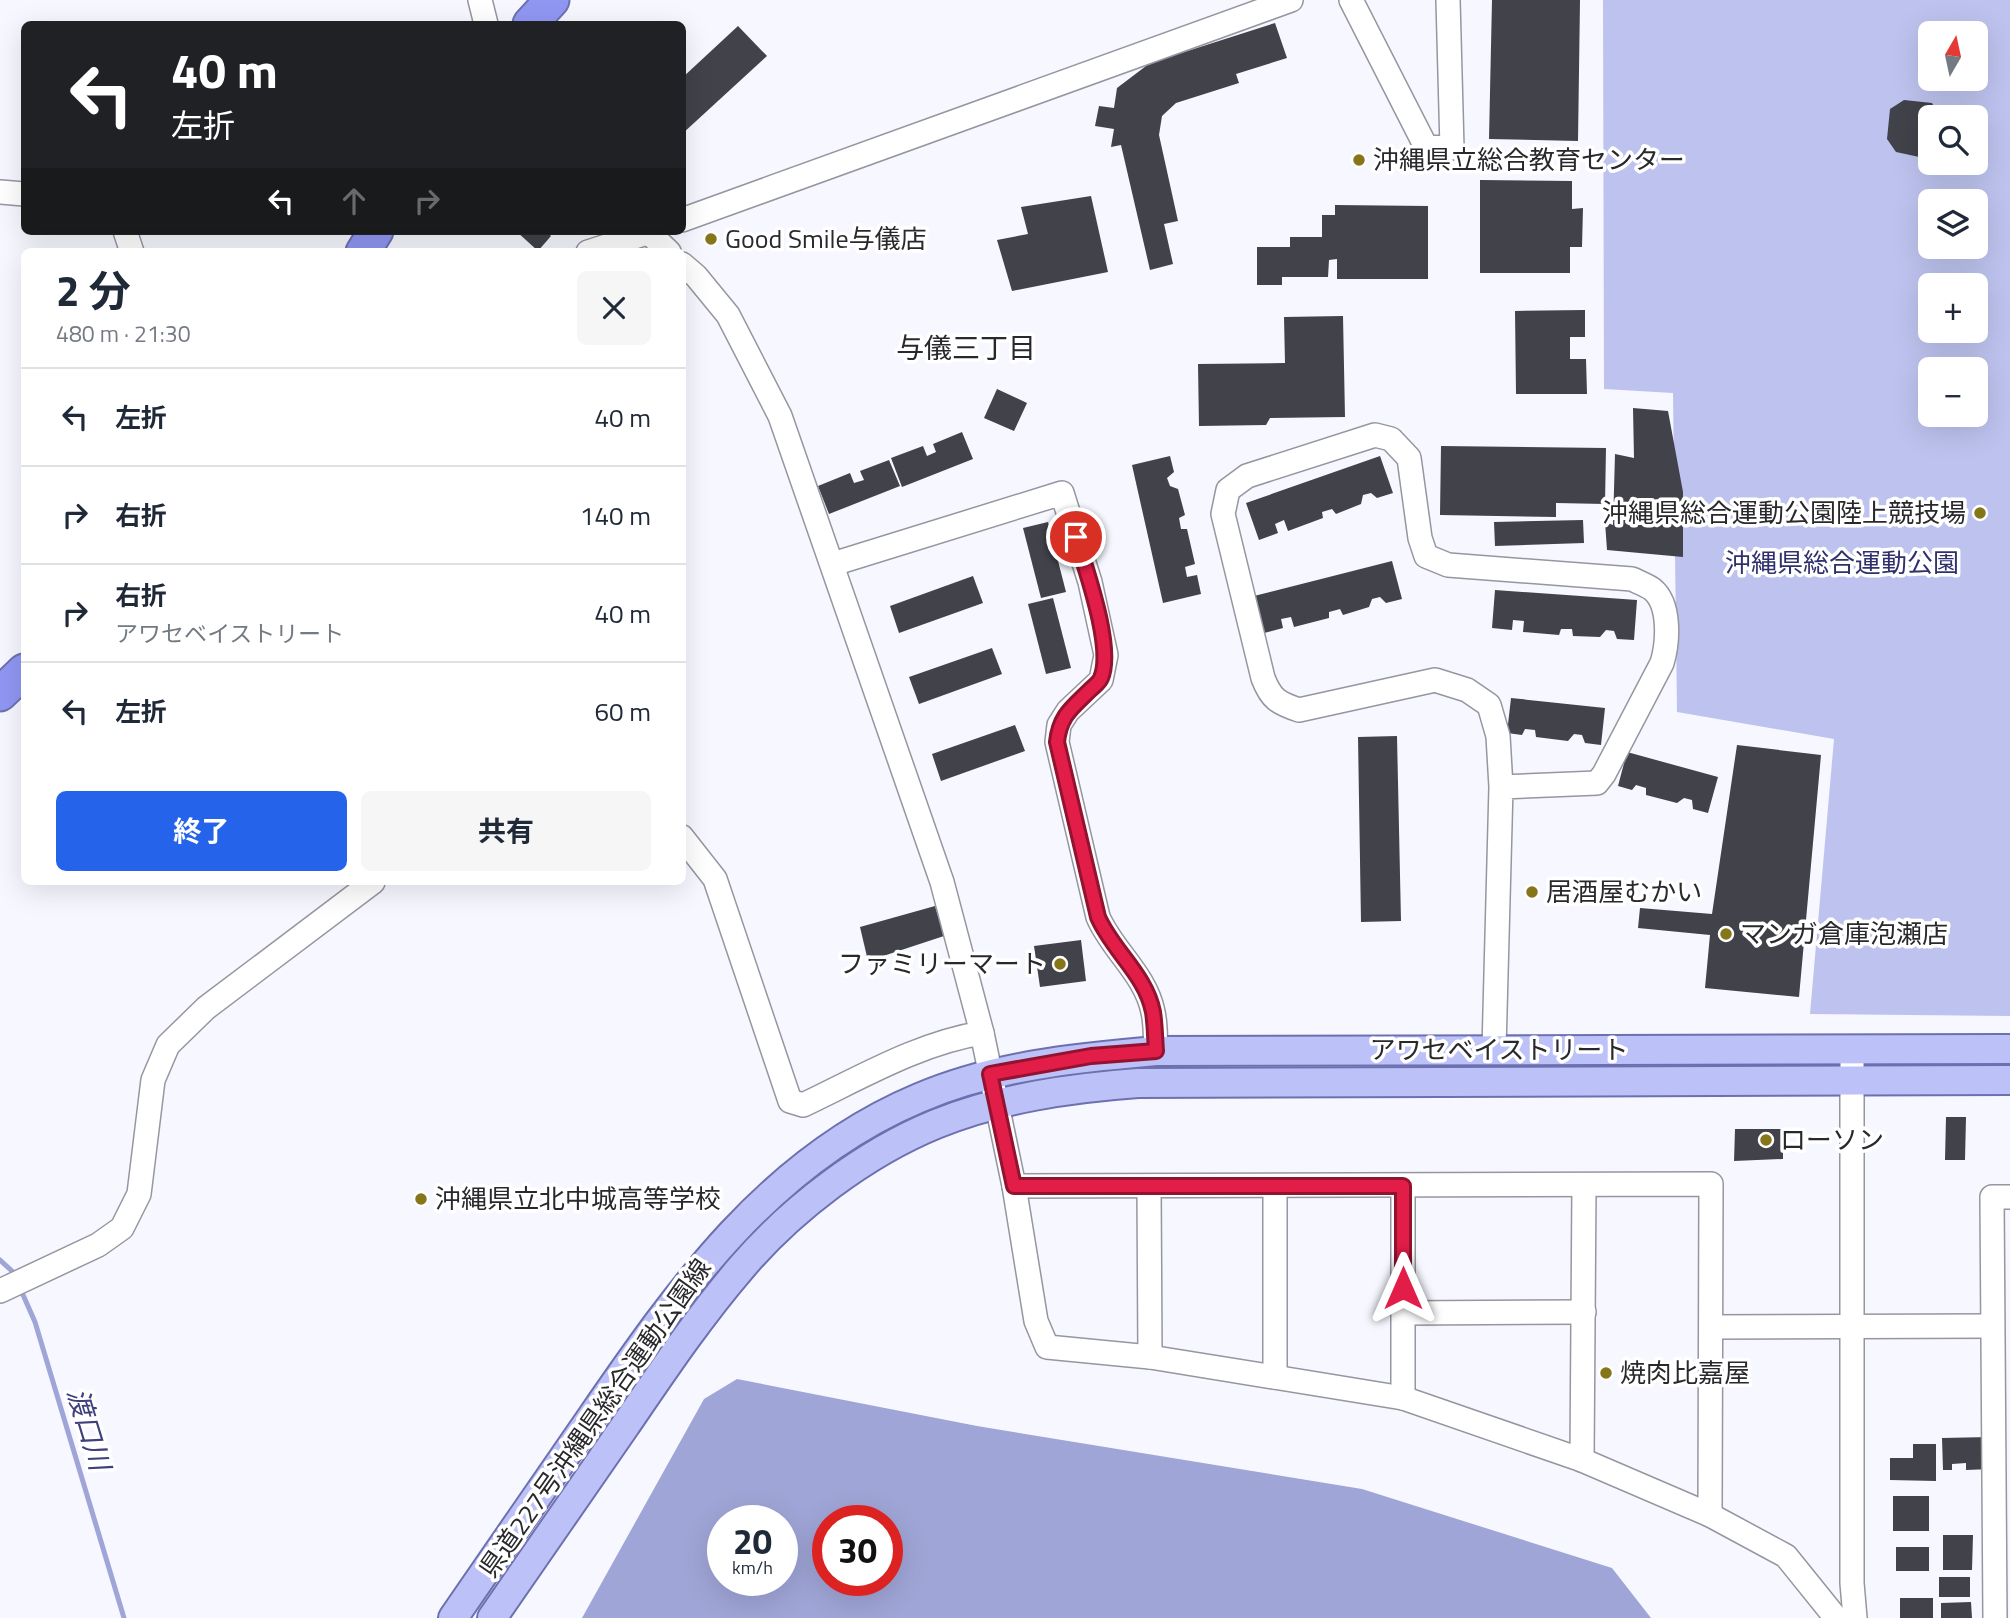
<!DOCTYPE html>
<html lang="ja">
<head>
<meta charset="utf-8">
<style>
	:root { --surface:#fff; --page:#f6f6f7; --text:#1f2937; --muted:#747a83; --line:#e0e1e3; --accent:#2563eb }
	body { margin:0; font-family:"Titillium Web","Noto Sans JP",sans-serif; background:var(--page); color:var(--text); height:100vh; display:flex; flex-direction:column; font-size:26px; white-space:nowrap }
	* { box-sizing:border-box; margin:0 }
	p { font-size:23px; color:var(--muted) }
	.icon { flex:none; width:38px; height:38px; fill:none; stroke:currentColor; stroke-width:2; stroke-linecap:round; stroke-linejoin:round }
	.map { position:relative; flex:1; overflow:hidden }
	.details { position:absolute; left:21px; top:248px; width:665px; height:637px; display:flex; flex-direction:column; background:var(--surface); border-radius:10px; box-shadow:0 7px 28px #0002 }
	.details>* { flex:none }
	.top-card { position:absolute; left:21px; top:21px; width:665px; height:214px; border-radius:10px; box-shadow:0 7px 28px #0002; background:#202124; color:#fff; overflow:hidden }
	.needle { width:46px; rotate:9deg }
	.tools { position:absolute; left:1918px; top:21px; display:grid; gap:14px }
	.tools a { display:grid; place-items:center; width:70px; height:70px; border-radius:10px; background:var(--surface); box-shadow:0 7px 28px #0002; font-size:35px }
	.speed { position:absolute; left:707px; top:1505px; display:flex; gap:14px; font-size:35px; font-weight:700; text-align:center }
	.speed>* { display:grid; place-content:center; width:91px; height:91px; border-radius:50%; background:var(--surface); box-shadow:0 7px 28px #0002; line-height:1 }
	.speed small { font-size:18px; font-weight:400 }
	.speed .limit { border:10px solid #d22; background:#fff; color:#111 }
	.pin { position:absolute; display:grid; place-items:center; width:60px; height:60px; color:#fff; margin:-30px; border:4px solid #fff; border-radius:50%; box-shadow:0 2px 7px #0007 }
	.me { position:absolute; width:77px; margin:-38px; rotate:0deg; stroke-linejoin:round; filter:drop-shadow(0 0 5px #0008) }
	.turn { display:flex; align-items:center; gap:24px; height:147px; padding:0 35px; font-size:32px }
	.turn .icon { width:91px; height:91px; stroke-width:2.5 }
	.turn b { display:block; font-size:49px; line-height:60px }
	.lanes { display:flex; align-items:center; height:66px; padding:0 35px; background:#0003; justify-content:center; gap:35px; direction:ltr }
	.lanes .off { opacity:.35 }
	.round { display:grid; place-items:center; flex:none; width:74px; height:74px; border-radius:10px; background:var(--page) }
	.headline { display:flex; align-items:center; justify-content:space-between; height:119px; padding:0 35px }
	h1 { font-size:42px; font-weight:700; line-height:52px }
	.action { display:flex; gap:14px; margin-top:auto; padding:14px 35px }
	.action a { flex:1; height:80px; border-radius:10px; background:var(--accent); color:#fff; font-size:28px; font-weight:700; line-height:80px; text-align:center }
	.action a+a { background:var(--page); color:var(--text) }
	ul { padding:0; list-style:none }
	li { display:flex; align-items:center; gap:21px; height:98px; padding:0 35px; border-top:2px solid var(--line) }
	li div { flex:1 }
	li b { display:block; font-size:26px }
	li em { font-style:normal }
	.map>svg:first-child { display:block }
	.green { fill:#bdc3ee; fill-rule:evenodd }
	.water { fill:#9fa5d6; fill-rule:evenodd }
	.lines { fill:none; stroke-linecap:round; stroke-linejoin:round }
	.stream { stroke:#9fa5d6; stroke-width:5 }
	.building { fill:#41424a }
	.minor-casing { stroke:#95969f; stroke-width:26 }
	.major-casing { stroke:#6c70ae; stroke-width:32 }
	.highway-casing { stroke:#6c70ae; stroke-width:37 }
	.minor { stroke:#fff; stroke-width:23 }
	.major { stroke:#bcc1f8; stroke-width:28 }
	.highway { stroke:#9097f3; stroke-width:33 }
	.route-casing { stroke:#92132f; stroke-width:18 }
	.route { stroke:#e11d48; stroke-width:12 }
	.poi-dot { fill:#857619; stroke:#fff; stroke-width:2.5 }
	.labels { text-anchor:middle; stroke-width:7; stroke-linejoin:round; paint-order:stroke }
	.poi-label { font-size:26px; fill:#29292d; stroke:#fff; text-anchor:start }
	.park-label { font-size:26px; fill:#30316c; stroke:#fff }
	.street-label { font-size:26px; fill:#29292d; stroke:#fff }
	.neighbourhood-label { font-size:28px; fill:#29292d; stroke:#fff }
	.water-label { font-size:28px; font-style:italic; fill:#3d407d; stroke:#fff }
</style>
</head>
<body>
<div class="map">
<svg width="2010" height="1618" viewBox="0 0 2010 1618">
	<rect width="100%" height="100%" fill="#f6f7ff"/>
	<path class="green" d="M1603,0h407v1016l-200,-2 24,-275 -157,-27 -4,-319 -69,-4zM1930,33h46v46h-46zM1930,117h46v46h-46zM1930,201h46v46h-46zM1930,285h46v46h-46zM1930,369h46v46h-46z"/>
	<path class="water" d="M737,1379l240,47 385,63 250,79 39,50h-1069l122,-219zM723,1521h59v59h-59zM828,1521h59v59h-59z"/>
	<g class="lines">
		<g class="stream">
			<polyline points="0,1260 12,1271 16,1279"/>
			<polyline points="20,1288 35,1322 124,1618"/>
		</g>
	</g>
	<g class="building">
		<polygon points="1492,0 1580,0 1578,141 1489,139"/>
		<polygon points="1275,23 1287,58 1236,74 1239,83 1176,103 1162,116 1159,135 1178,221 1164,224 1173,264 1150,270 1121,145 1111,147 1114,129 1095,126 1099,106 1114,108 1117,88 1150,63"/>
		<polygon points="738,26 767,56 682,134 682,78"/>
		<polygon points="1904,100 1932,103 1940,117 1930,117 1930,154 1924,158 1896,152 1887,139 1890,109"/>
		<polygon points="1480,180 1572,181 1572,209 1583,208 1582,247 1570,247 1570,273 1480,273"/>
		<polygon points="1091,196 1108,272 1012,291 997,240 1028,234 1021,207"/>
		<polygon points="1335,205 1428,206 1428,279 1337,279 1337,259 1329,260 1328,277 1282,277 1282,285 1257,285 1257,247 1290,247 1290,237 1322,237 1322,215 1335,215"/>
		<polygon points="516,231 546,231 551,236 538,251"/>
		<polygon points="1585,310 1585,337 1570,337 1570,359 1586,359 1587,394 1516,394 1515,311"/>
		<polygon points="1343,316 1345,417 1270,418 1266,425 1199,426 1198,364 1285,363 1284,317"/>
		<polygon points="997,389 1027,403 1014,431 984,418"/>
		<polygon points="1633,408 1668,411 1683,492 1683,557 1607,550 1605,522 1613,525 1615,454 1634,458"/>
		<polygon points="962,432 973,459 902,487 891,458 923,446 927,456 936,452 933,444"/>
		<polygon points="1441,446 1606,448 1605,504 1556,503 1556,517 1440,515"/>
		<polygon points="1170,456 1174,472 1167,478 1170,486 1178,489 1185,515 1179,518 1181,529 1187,529 1195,564 1185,567 1187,577 1197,575 1201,594 1163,603 1132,465"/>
		<polygon points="1380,456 1393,493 1377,498 1371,493 1363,495 1361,504 1336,514 1332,509 1322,512 1323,518 1288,531 1284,520 1275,524 1278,533 1259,540 1246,503"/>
		<polygon points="889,460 900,486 829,514 818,486 850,473 854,483 864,480 860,471"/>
		<polygon points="1583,520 1584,543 1495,546 1494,522"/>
		<polygon points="1048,522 1066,592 1041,598 1023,528"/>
		<polygon points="1392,561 1402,599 1386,603 1380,597 1372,599 1369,607 1343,615 1340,609 1329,612 1329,618 1294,627 1291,617 1281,619 1283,628 1264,633 1254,596"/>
		<polygon points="973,576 983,603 899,633 890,606"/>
		<polygon points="1495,590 1637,600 1634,640 1617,639 1614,631 1606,630 1600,637 1573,636 1572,629 1561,629 1559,635 1523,632 1524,621 1513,620 1512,630 1492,628"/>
		<polygon points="1053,598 1071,668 1046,674 1028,604"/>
		<polygon points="992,648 1002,674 919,704 909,677"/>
		<polygon points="1511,698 1605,708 1601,745 1585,743 1582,735 1574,734 1568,741 1536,737 1535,730 1525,729 1522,735 1507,733"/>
		<polygon points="1015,725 1025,751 941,781 932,754"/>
		<polygon points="1397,736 1401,921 1361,922 1358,737"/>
		<polygon points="1737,745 1821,755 1799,997 1705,988 1710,935 1638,928 1640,908 1712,914"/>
		<polygon points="1627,752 1718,777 1708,813 1693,809 1692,800 1684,798 1677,803 1646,795 1646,788 1636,785 1632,790 1618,786"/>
		<polygon points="935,906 944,936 868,961 860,927"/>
		<polygon points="1081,940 1086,981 1040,987 1034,946"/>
		<polygon points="1946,1117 1966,1117 1965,1160 1945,1160"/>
		<polygon points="1735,1129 1783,1129 1783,1159 1734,1161"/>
		<polygon points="1990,1437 1991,1469 1966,1470 1966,1463 1952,1464 1952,1470 1943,1470 1942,1438"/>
		<polygon points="1913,1444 1936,1444 1936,1481 1890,1480 1890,1458 1913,1458"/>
		<rect x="1893" y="1496" width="36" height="35"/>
		<polygon points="1943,1535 1973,1535 1972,1570 1943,1570"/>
		<rect x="1896" y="1547" width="33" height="24"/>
		<rect x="1939" y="1577" width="31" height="20"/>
		<rect x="1900" y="1598" width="33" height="20"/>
		<polygon points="1971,1602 1972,1618 1941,1618 1941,1603"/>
	</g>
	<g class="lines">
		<g class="minor-casing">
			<g id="minor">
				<polyline points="480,0 486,24"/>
				<polyline points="1351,0 1426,147 1452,148 1448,0"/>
				<polyline points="0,192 24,194"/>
				<polyline points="682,220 1291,0"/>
				<polyline points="125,231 132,252"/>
				<polyline points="647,231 669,252"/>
				<polyline points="588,252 653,231"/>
				<polyline points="682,264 696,276 728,315 780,416 942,882 982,1033 1014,1186 1036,1321 1047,1347 1150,1357 1403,1398 1582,1460 1710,1515 1786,1556 1836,1618"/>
				<path d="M833,564l229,-71 28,89 16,73 -5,25 -33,31 -9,14 -2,17 41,175c14,33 48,58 55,95 3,13 2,26 3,39"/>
				<path d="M682,837l33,42 75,222 13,4c57,-27 116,-62 179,-72"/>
				<path d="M1494,1049l7,-262 -3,-51 -9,-31 -22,-15 -32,-10 -136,30c-21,-7 -28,-11 -36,-32l-40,-164 5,-24 19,-14 128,-41 16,4 18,19 11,80 6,18 22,9 184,14c6,3 14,6 20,10 19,15 16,54 10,74l-58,111 -7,9 -96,4"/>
				<polyline points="1852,1050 1852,1583 1855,1618"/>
				<polyline points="1014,1186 1711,1184 1710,1515"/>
				<polyline points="1149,1186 1150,1357"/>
				<polyline points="1403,1186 1403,1398"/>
				<polyline points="0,1291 98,1245 122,1228 139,1194 153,1080 168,1045 206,1008 373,882"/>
				<polyline points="1403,1313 1584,1312"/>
				<polyline points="1711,1327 1992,1326"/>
				<polyline points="1275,1377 1275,1187"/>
				<polyline points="1582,1460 1584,1185"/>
				<polyline points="1995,1618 1992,1197 2010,1197"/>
			</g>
		</g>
		<g class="major-casing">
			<g id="major">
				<path d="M453,1618c46,-67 92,-133 138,-200 89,-129 178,-257 328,-320 75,-32 156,-40 237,-47l854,-2"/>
				<path d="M492,1618c44,-64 89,-128 133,-192 37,-54 73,-108 116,-158 50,-59 124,-115 195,-144 65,-26 133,-36 202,-41l872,-3"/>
			</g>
		</g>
		<g class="highway-casing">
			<g id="highway">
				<polyline points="530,24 552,0"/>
				<polyline points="363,252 376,231"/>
				<polyline points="0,694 24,671"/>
			</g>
		</g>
		<use href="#minor" class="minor"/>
		<use href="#major" class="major"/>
		<use href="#highway" class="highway"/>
	</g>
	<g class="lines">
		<g class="route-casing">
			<path id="route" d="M1076,537c10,33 38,111 25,141 -2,5 -7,8 -11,12 -18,18 -30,25 -33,52l41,175c14,33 48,58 55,95 2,13 2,26 3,39l-65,5 -101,18 24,112h389v102"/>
		</g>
		<use href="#route" class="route"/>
	</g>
	<g class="poi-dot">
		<circle cx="1359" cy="160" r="7"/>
		<circle cx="711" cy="239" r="7"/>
		<circle cx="1980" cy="513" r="7"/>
		<circle cx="1532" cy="892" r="7"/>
		<circle cx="1726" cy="934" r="7"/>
		<circle cx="1060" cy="964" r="7"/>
		<circle cx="1766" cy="1140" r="7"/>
		<circle cx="421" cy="1199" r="7"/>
		<circle cx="1606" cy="1373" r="7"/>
	</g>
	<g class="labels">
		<g class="poi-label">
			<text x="1373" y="169">沖縄県立総合教育センター</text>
			<text x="725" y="248">Good Smile与儀店</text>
			<text x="1966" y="522" text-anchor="end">沖縄県総合運動公園陸上競技場</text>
			<text x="1546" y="901">居酒屋むかい</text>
			<text x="1740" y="943">マンガ倉庫泡瀬店</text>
			<text x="1046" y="973" text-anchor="end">ファミリーマート</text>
			<text x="1780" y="1149">ローソン</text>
			<text x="435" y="1208">沖縄県立北中城高等学校</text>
			<text x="1620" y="1382">焼肉比嘉屋</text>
		</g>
		<g class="park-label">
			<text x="1842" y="572">沖縄県総合運動公園</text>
		</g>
		<g class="street-label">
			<text x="1499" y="1059">アワセベイストリート</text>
			<text transform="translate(595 1418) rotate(-55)" y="9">県道227号沖縄県総合運動公園線</text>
		</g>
		<g class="neighbourhood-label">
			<text x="966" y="358">与儀三丁目</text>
		</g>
		<g class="water-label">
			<text transform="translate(89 1429) rotate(73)" y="10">渡口川</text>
		</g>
	</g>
</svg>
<div class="tools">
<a><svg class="needle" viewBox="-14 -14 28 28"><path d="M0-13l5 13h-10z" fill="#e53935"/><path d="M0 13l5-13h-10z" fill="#747a83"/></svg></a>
<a><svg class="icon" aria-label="search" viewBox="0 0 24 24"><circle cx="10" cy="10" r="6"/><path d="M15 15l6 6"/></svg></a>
<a><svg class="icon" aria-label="layers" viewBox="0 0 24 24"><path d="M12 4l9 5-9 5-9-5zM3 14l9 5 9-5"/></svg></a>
<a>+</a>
<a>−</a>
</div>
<div class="speed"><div>20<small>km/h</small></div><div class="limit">30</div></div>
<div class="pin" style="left:1076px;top:537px;background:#d93025"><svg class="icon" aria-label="arrive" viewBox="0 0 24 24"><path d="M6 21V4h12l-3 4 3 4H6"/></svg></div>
<svg class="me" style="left:1403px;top:1288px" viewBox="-20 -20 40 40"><path d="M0-17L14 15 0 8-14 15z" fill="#e11d48" stroke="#fff" stroke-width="4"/></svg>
<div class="top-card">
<div class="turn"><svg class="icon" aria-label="left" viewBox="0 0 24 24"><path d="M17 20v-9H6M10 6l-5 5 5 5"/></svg><div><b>40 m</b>左折</div></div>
<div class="lanes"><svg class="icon" aria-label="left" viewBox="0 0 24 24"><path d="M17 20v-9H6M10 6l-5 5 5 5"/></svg><svg class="icon off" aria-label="ahead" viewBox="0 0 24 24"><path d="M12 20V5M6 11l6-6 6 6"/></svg><svg class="icon off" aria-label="right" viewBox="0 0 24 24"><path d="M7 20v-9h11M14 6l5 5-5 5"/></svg></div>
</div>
<section class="details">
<div class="headline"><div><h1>2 分</h1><p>480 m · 21:30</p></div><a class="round"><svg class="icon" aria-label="close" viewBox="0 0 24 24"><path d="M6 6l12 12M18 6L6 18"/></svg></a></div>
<ul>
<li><svg class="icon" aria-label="left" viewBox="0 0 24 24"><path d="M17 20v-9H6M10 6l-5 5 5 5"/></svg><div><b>左折</b></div><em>40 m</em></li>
<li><svg class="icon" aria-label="right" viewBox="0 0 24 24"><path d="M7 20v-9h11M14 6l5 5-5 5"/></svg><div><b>右折</b></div><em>140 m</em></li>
<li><svg class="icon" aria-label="right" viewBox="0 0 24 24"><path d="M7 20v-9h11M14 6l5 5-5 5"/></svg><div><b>右折</b><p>アワセベイストリート</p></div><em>40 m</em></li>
<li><svg class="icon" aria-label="left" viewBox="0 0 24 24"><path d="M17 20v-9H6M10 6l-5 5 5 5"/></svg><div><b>左折</b></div><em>60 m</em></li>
</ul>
<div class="action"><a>終了</a><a>共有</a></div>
</section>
</div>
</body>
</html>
